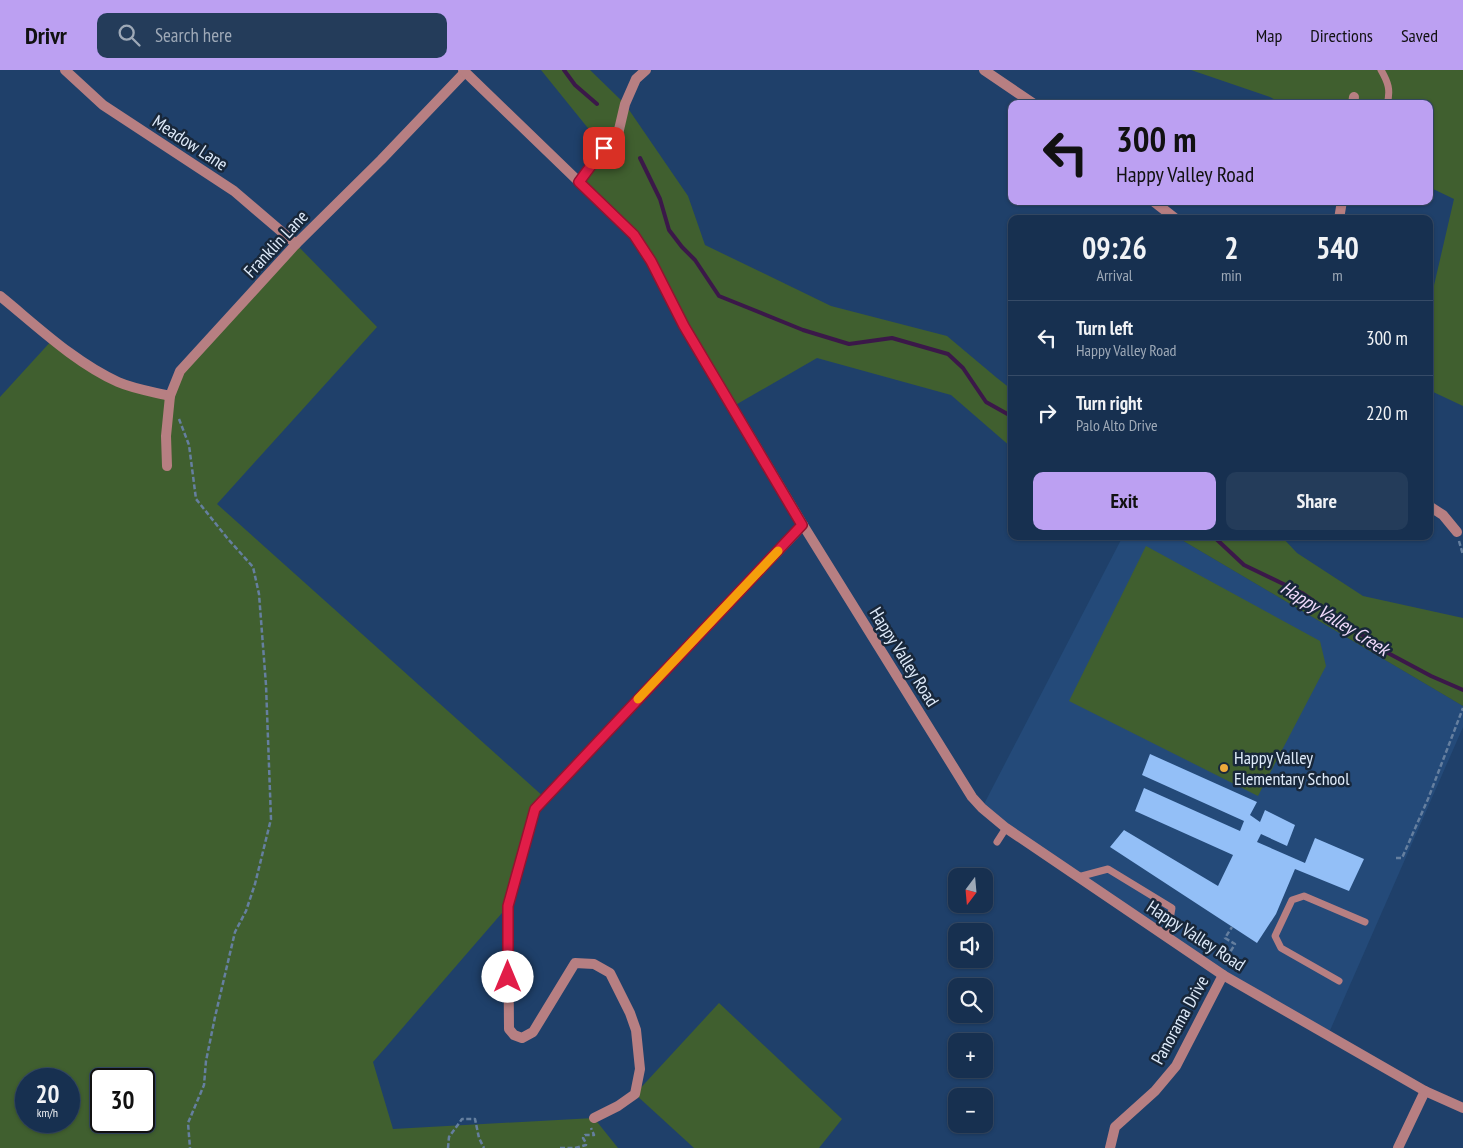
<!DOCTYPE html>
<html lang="en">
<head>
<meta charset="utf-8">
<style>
	:root { --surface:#173050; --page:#243c5a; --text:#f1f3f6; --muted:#9ea9b7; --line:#364b67; --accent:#bca0f2 }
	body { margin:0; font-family:"PT Sans Narrow",sans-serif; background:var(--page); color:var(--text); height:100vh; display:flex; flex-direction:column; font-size:19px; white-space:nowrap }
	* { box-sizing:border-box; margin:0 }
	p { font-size:16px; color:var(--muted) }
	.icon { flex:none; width:28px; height:28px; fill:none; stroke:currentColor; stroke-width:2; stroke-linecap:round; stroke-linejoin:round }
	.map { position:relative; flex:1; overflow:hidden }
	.sheet { position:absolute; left:1008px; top:145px; width:425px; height:325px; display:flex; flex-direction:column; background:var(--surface); border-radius:10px; box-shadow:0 1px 4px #0004,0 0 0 1px var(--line) }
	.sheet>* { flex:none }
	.banner { position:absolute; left:1008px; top:30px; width:425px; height:105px; border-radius:10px; box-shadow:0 1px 4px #0004,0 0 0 1px var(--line); background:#bca0f2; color:#111; overflow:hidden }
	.needle { width:32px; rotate:196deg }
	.controls { position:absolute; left:948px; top:798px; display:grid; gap:10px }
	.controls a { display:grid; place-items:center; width:45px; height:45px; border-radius:10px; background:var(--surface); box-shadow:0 1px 4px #0004,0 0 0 1px var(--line); font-size:25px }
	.speed { position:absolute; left:15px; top:998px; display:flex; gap:10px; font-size:25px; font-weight:700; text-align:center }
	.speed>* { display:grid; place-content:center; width:65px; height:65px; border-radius:50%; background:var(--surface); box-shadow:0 1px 4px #0004,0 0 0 1px var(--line); line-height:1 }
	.speed small { font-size:12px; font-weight:400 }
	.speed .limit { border:2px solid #111; border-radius:8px; background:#fff; color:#111 }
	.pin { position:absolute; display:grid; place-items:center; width:42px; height:42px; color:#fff; margin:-21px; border-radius:10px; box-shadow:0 2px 8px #0006 }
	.me { position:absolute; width:55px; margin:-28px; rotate:0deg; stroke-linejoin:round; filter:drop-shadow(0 0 4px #0008) }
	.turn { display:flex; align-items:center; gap:18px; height:105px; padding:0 25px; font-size:22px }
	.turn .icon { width:65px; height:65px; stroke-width:2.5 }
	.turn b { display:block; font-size:35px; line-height:42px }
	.eta { display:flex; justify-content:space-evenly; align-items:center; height:85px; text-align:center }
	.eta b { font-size:30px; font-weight:600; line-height:35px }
	.button { display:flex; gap:10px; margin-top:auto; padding:10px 25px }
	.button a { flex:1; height:58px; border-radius:10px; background:var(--accent); color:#111; font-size:20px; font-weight:600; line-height:58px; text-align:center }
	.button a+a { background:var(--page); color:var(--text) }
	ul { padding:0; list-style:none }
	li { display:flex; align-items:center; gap:15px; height:75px; padding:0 25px; border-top:1px solid var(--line) }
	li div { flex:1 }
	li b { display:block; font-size:19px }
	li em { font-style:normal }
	header { display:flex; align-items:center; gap:30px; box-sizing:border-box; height:70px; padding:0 25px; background:var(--accent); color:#111 }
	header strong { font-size:24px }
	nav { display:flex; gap:28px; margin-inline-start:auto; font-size:18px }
	.search { width:350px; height:45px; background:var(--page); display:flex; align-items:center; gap:12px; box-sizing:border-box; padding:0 18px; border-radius:10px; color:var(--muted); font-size:19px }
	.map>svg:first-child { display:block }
	.built { fill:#244a79 }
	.green { fill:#405f2f; fill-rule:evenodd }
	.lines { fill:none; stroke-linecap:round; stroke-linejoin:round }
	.stream { stroke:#3b1849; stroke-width:4 }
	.building { fill:#93bff7 }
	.path { stroke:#657f9f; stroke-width:2.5; stroke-dasharray:5 2.5; stroke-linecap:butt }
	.service { stroke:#b77f82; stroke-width:7 }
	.minor { stroke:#b77f82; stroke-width:10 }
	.tertiary { stroke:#b77f82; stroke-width:10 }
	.route-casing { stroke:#92132f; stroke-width:12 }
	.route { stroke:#e11d48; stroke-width:9 }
	.slow { stroke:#f59e0b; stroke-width:9 }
	.poi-dot { fill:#eca93b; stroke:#18273a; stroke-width:2 }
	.labels { text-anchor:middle; stroke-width:5; stroke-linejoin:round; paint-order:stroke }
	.street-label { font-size:18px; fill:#dfebfa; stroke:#18273a }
	.poi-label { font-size:18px; fill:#dfebfa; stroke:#18273a; text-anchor:start }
	.water-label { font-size:19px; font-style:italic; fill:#f0dafb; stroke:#18273a }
</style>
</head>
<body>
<header>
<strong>Drivr</strong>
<div class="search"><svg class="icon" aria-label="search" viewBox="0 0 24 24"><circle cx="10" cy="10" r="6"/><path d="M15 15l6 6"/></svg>Search here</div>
<nav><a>Map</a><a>Directions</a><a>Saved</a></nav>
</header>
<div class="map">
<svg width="1463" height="1078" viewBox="0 0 1463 1078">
	<rect width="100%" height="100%" fill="#1f406a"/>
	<polygon class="built" points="1123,466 1175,466 1463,636 1463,657 1328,965 1223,905 982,738"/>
	<g class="green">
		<polygon points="541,0 590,0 625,34 688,126 705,175 831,236 947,266 997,308 1011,319 1011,377 951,325 817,288 732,337 634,165 579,112 604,78"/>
		<polygon points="1191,0 1463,0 1463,336 1429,320 1429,237 1454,129 1429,117 1429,34 1283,34 1270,27"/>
		<path d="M296,174l81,83 -160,177 328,294 -10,11 -27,97 -135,156 20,67 201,-11 24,30h-618v-751l53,-58 37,28 80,29 10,-25zM26,1009h43v42h-43zM101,1009h43v42h-43z"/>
		<polygon points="1175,466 1281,466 1297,483 1363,526 1463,548 1463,636"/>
		<polygon points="1146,476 1320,571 1326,596 1258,726 1069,631"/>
		<polygon points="719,933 842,1049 819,1078 694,1078 635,1024"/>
	</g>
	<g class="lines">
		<g class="stream">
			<polyline points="564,0 575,15 597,34"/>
			<polyline points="640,88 660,129 669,160 682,177 695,190 719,226 803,260 849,274 892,268 948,284 963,298 986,332 1011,346"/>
			<polyline points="1213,466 1244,495 1302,523 1388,583 1431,606 1463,620"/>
		</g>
	</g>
	<polygon class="building" points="1150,684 1257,732 1250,745 1260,752 1265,740 1295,755 1287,776 1261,764 1257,772 1305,793 1315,768 1364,789 1349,821 1295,799 1276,844 1257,873 1110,777 1124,760 1218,816 1233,785 1135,741 1144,718 1240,761 1244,751 1142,705"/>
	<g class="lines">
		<g class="path">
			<polyline points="179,349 189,375 196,429 228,469 253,497 259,524 266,615 271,749 255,814 246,841 235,862 215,947 206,991 204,1015 188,1053 190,1078"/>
			<polyline points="1459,471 1463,485"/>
			<polyline points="1396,788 1402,788 1428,729 1463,638"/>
			<polyline points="1223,894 1235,874 1225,868 1232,857"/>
			<polyline points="448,1078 449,1067 462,1049 475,1049 479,1068 484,1078"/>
			<polyline points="560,1078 575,1078 586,1075 586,1073 583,1068 585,1065 594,1065 591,1058"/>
		</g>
		<g class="service">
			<path d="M1381,0c7,12 10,20 6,34"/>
			<polyline points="997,772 1006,758"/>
			<polyline points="1078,807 1108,799 1172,838 1167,867"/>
			<polyline points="1339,911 1281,878 1275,866 1292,830 1304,826 1365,852"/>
		</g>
		<g class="minor">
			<polyline points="65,0 103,35 234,121 296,174"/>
			<polyline points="984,0 1034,34"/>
			<polyline points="1353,34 1354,27"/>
			<polyline points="579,112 604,78 618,64 625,34 636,9 646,0"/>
			<polyline points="1153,131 1176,149"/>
			<polyline points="1339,149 1342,131"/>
			<path d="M0,226c37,30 74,66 118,86 16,7 36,10 52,14"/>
			<polyline points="167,396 166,366 170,326 180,301 296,174 381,90 465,2"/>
			<polyline points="1429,436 1443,445 1457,462"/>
			<polyline points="594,1048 618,1036 635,1024 640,999 636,960 630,943 610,903 594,894 575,893 533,962 522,968 514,965 509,959 508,836 535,739 803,455"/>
			<polyline points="1110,1078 1115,1057 1155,1021 1176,996 1223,905"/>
			<polyline points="1398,1078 1425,1021"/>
		</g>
		<polyline class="tertiary" points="463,0 634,165 651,191 684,256 803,455 972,727 982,738 1006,758 1223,905 1425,1021 1463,1038"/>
	</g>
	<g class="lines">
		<g class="route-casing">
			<polyline id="route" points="508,907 508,836 535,739 802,455 684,256 651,191 634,165 579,112 604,78"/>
		</g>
		<use href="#route" class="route"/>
		<polyline class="slow" points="638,629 778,481"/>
	</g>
	<circle class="poi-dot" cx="1224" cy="698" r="5"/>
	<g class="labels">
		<g class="street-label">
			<text transform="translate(190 73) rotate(33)" y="6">Meadow Lane</text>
			<text transform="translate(276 174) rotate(-47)" y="6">Franklin Lane</text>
			<text transform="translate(904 587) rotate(58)" y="6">Happy Valley Road</text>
			<text transform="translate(1196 866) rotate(33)" y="6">Happy Valley Road</text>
			<text transform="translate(1180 950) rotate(-61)" y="6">Panorama Drive</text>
		</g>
		<g class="poi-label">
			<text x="1234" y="694">Happy Valley<tspan x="1234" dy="21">Elementary School</tspan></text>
		</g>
		<g class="water-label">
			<text transform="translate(1335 548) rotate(32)" y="7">Happy Valley Creek</text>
		</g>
	</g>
</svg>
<div class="controls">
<a><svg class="needle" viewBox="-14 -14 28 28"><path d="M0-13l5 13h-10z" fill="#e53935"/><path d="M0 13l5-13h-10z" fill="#9ea9b7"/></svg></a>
<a><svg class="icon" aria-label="sound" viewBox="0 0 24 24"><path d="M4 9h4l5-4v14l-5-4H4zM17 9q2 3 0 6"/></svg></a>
<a><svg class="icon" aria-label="search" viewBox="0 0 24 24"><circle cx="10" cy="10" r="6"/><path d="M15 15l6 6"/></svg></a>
<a>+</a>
<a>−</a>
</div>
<div class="speed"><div>20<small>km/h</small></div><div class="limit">30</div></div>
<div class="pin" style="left:604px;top:78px;background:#d93025"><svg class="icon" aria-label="arrive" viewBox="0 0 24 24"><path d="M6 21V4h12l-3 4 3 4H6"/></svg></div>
<svg class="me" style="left:508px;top:907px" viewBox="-20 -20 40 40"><circle r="19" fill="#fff"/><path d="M0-13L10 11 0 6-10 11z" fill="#e11d48"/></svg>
<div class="banner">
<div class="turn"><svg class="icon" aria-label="left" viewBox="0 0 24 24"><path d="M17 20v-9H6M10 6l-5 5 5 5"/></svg><div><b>300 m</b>Happy Valley Road</div></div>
</div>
<section class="sheet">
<div class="eta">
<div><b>09:26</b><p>Arrival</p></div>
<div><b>2</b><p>min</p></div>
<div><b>540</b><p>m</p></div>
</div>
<ul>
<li><svg class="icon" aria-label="left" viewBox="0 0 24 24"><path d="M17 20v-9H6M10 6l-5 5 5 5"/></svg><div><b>Turn left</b><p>Happy Valley Road</p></div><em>300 m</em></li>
<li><svg class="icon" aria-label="right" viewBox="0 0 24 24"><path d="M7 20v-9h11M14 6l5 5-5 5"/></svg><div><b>Turn right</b><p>Palo Alto Drive</p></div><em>220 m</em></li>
</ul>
<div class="button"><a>Exit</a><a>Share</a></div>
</section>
</div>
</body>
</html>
